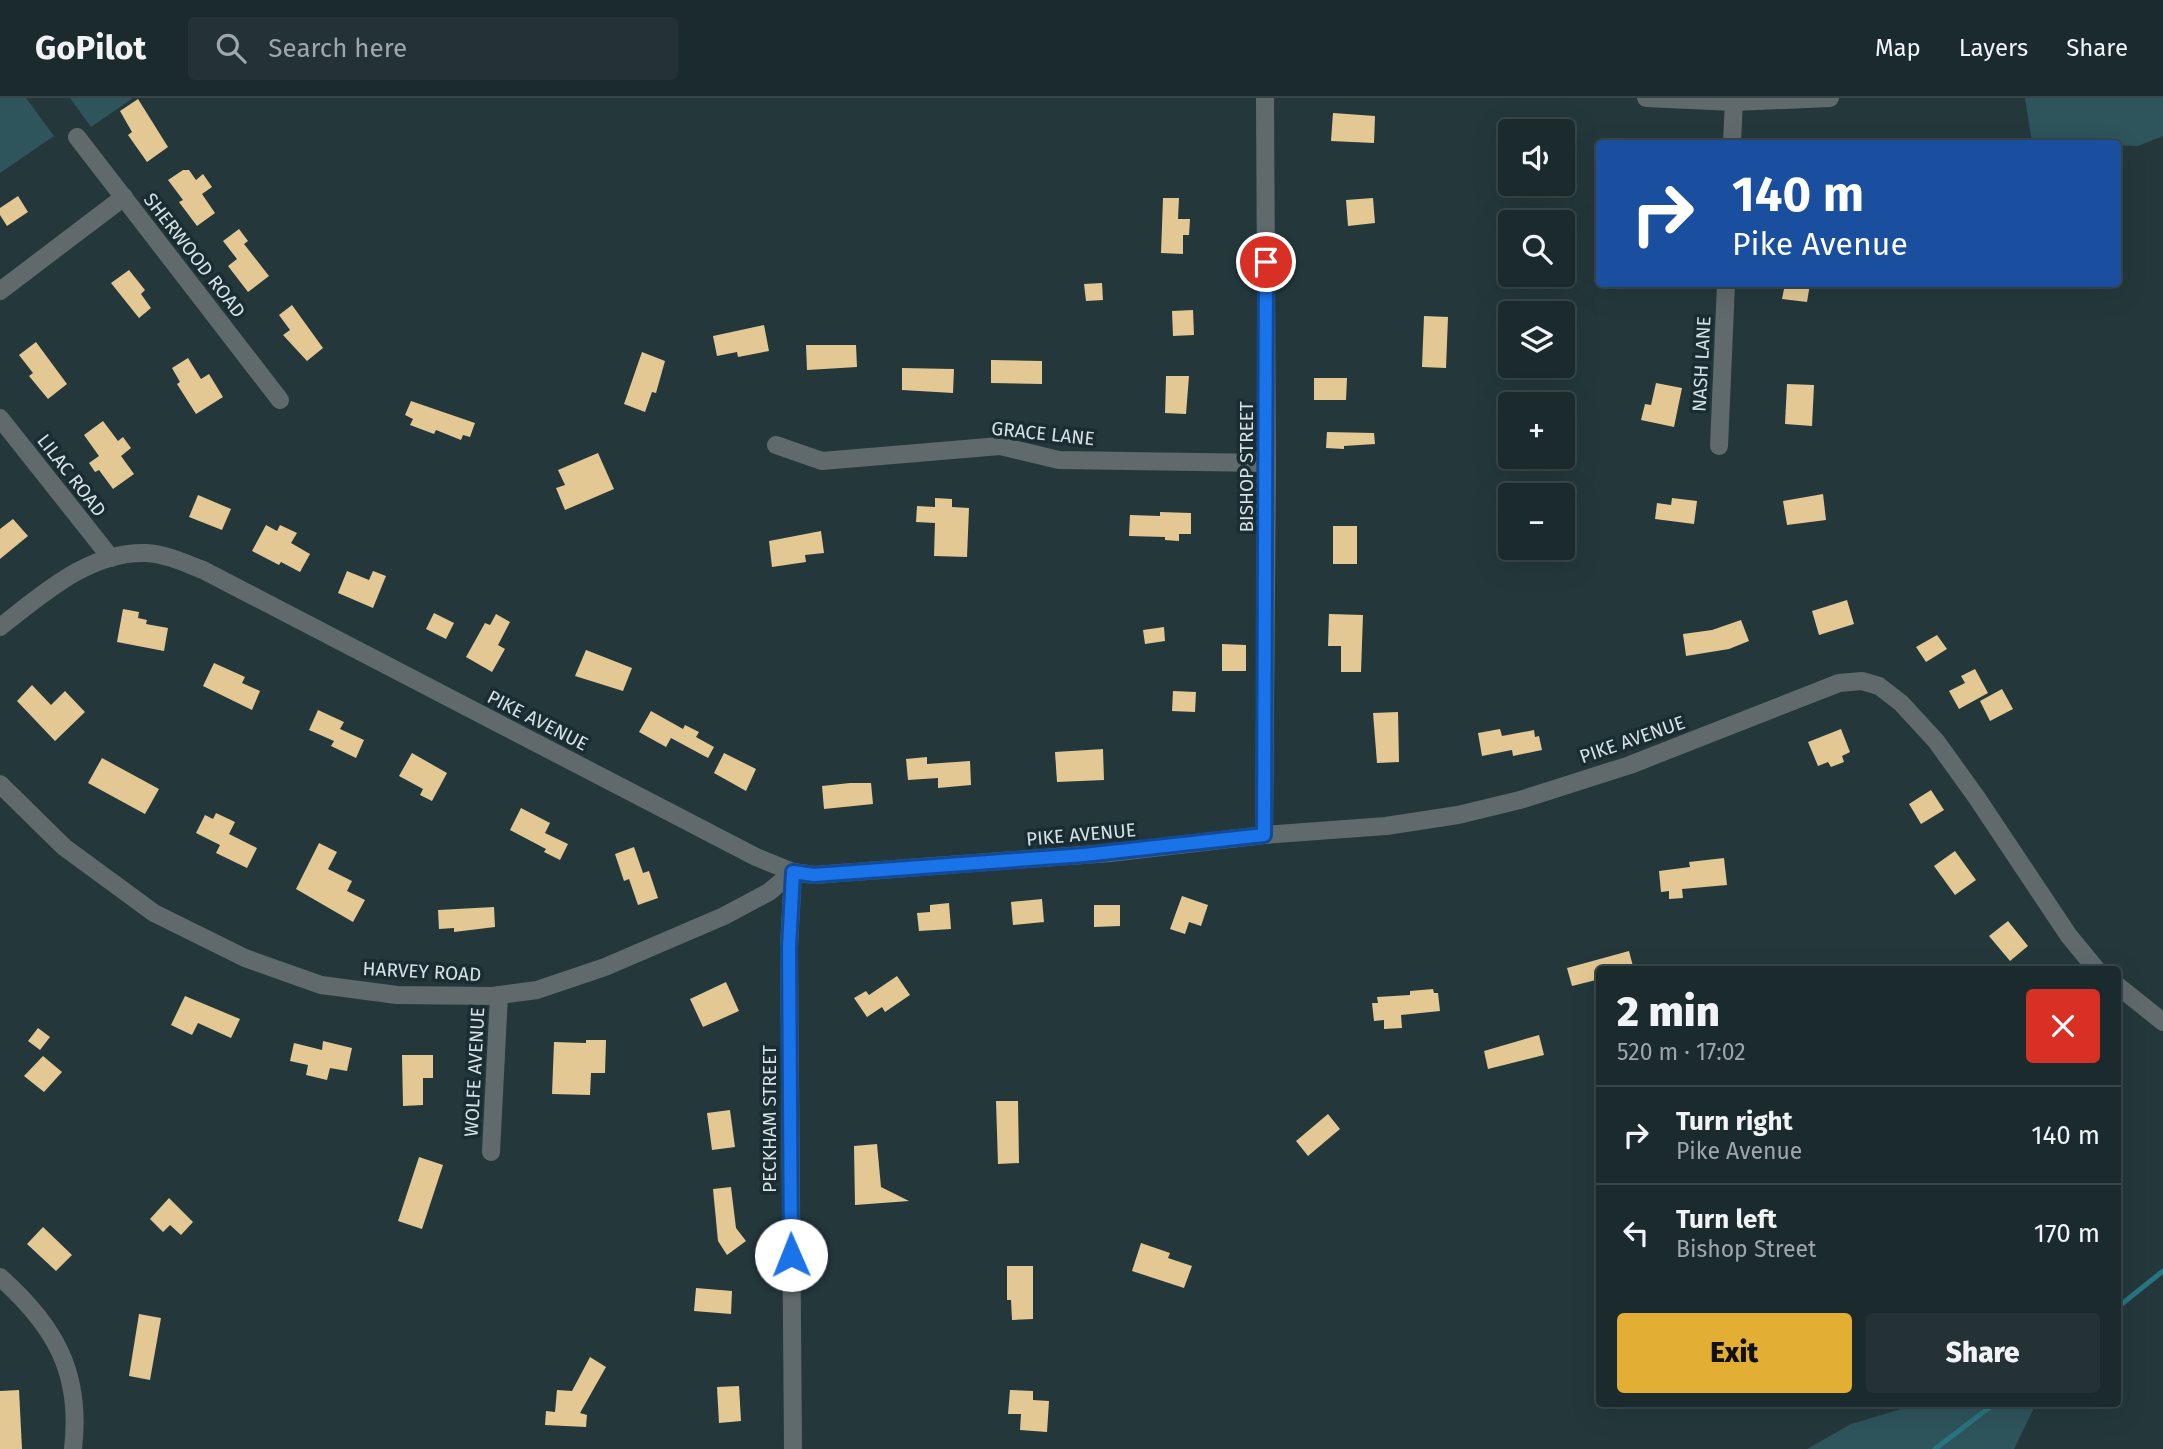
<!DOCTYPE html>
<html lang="en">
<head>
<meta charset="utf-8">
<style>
	:root { --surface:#1b2a2d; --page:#243235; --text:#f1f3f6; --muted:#a0a7aa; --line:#394649; --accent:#e2ae34 }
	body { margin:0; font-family:"Fira Sans",sans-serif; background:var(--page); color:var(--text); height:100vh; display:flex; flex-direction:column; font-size:26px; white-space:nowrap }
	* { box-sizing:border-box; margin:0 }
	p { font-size:23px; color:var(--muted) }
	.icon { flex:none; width:38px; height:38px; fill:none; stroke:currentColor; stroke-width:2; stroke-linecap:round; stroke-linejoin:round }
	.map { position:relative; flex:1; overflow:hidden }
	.details { position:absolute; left:1596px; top:868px; width:525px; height:441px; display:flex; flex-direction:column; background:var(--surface); border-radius:7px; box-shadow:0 7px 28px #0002,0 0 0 2px var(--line) }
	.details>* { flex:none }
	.top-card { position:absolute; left:1596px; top:42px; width:525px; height:147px; border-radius:7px; box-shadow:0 7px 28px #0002,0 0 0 2px var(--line); background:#1a4fa0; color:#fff; overflow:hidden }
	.controls { position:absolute; left:1498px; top:21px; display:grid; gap:14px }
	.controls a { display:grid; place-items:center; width:77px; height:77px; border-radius:7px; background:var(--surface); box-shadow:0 7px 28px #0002,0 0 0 2px var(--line); font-size:35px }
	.pin { position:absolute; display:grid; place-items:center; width:60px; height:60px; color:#fff; margin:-30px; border:4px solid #fff; border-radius:50%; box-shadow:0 2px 7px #0007 }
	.me { position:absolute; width:77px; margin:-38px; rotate:359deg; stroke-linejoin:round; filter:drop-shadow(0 0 5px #0008) }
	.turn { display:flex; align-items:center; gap:24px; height:147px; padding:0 21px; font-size:32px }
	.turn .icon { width:91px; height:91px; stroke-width:2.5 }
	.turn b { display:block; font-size:49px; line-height:60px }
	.round { display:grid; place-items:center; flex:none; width:74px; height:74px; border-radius:7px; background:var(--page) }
	.summary { display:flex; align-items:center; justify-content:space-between; height:119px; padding:0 21px }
	h1 { font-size:42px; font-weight:800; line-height:52px }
	.action { display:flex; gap:14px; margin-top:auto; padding:14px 21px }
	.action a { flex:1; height:80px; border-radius:7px; background:var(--accent); color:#111; font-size:28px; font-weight:800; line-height:80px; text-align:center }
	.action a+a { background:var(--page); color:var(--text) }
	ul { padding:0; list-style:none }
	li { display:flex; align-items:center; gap:21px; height:98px; padding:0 21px; border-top:2px solid var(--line) }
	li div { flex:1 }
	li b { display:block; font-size:26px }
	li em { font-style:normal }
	header { display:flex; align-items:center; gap:42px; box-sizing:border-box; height:98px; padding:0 35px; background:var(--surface); border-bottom:2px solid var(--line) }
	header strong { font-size:33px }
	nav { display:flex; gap:38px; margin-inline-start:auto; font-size:24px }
	.search { width:490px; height:63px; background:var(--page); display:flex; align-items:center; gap:18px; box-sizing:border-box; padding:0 24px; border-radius:7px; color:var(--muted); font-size:26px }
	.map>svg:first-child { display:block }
	.green { fill:#2e545c }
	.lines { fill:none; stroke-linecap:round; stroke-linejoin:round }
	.stream { stroke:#287481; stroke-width:5 }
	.building { fill:#e3c893 }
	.minor { stroke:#606a6c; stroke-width:18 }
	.route-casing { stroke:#114b97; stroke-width:18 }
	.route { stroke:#1a73e8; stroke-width:12 }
	.labels { text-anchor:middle; stroke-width:7; stroke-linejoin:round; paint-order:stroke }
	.street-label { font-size:19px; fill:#d5e1e4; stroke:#1a2d32 }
</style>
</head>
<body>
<header>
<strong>GoPilot</strong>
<div class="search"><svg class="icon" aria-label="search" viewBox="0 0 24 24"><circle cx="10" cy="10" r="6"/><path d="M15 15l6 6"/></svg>Search here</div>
<nav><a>Map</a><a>Layers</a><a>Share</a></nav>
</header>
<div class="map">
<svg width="2163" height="1351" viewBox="0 0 2163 1351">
	<rect width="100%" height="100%" fill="#24383c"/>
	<g class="green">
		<polygon points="0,0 26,0 54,38 0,75"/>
		<polygon points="70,0 133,0 91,29"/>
		<polygon points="2025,0 2163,0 2163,38 2138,48 2032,45"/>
		<polygon points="1918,1306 2036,1306 2014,1351 1807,1351 1851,1326"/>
	</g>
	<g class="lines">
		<g class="stream">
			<polyline points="2118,1209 2163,1173"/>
			<polyline points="1935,1351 1994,1306"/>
		</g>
	</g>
	<g class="building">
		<polygon points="138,1 168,49 147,64 128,37 132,34 120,13"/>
		<polygon points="1333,15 1375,18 1374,45 1331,43"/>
		<polygon points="183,72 189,72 196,82 203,76 212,89 202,96 215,115 197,128 179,104 183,102 168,82"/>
		<polygon points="18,98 28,114 7,128 0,117 0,110"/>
		<polygon points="1163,100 1179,100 1178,121 1190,121 1189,137 1183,137 1183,156 1161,155"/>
		<polygon points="1373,100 1375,125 1348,128 1346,102"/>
		<polygon points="239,131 248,143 244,146 269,178 248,194 228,168 237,161 223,143"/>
		<polygon points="129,172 145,192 141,196 151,210 139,220 111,185"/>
		<polygon points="1102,185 1103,202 1086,203 1084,186"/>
		<polygon points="1785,186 1810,186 1807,204 1782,201"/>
		<polygon points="292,207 323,250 307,263 283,237 290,232 279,217"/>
		<polygon points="1193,212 1194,237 1173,238 1172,213"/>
		<polygon points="1424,218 1448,219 1446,270 1422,269"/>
		<polygon points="764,227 769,253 738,259 737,254 717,258 713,238"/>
		<polygon points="36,244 67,286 48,301 29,278 33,275 19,257"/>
		<polygon points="806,247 856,247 857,269 807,272"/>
		<polygon points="642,254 665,263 656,295 652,294 645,314 624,306"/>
		<polygon points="188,260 201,281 209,276 223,299 196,316 177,286 180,284 172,270"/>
		<polygon points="991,262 1042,263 1042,286 991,285"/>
		<polygon points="902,270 954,271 953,295 902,292"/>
		<polygon points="1166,278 1189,278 1186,316 1165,315"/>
		<polygon points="1314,280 1347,280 1346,302 1314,302"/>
		<polygon points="1656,285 1682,290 1674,329 1641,322 1645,306 1651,307"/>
		<polygon points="1787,286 1814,287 1812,328 1785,326"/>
		<polygon points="411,303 475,325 470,339 463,337 461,342 436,332 434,336 410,327 413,321 405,317"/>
		<polygon points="103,323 118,343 123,339 131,350 121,358 134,376 113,391 99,372 95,374 89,365 99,358 84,337"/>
		<polygon points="1327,334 1374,335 1375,346 1344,348 1344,351 1326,350"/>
		<polygon points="598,355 614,391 565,412 556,390 565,387 558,372"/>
		<polygon points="1823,396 1826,422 1787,427 1783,403"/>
		<polygon points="198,397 231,411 222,432 189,419"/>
		<polygon points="935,400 952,401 952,409 969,410 967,459 934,458 935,425 916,424 917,408 935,409"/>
		<polygon points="1672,400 1697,403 1694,426 1655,421 1657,405 1671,407"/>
		<polygon points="1160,414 1191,415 1191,436 1179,436 1179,443 1165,442 1165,439 1129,438 1130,417 1160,418"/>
		<polygon points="13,421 28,438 0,461 0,431"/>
		<polygon points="266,427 277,433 280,427 297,435 291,445 310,456 300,474 281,464 279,467 252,453"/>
		<rect x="1333" y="428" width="24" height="38"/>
		<polygon points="821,433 824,455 805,457 806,464 772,469 769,443"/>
		<polygon points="347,473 369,482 373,473 386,478 373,510 338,495"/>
		<polygon points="1847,502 1854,526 1819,537 1812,513"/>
		<polygon points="123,511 139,514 138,520 147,522 146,526 168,530 164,553 117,544"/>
		<polygon points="434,515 454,525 446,541 426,531"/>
		<polygon points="496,516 510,524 498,547 505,551 492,574 466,559 485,525 490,527"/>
		<polygon points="1329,516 1363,517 1361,574 1341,574 1341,548 1328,548"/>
		<polygon points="1741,522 1749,543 1729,551 1686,558 1683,536 1712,532"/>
		<polygon points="1164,529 1165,543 1145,546 1143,532"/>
		<polygon points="1937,537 1947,551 1926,564 1916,549"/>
		<polygon points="1222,546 1246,547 1246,573 1222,573"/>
		<polygon points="586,552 632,570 623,593 575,578"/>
		<polygon points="214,565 245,579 242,585 260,593 252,612 203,588"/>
		<polygon points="1975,571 1988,595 1959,611 1949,593 1965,585 1961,578"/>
		<polygon points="32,587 51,607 65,593 85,614 55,643 17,603"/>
		<polygon points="2002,591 2013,611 1990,623 1980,603"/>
		<polygon points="1173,593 1196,594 1195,614 1172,613"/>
		<polygon points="318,612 344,624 340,631 364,642 356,660 331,648 334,643 309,632"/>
		<polygon points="651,613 683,631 685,627 699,634 696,639 714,649 708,660 671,640 666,649 639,634"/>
		<polygon points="1398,614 1399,664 1377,665 1373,615"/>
		<polygon points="1500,631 1502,638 1534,632 1535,639 1539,638 1542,652 1513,658 1512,652 1482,658 1478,635"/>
		<polygon points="1841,631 1850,654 1842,658 1844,664 1831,669 1828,664 1818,668 1808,644"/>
		<polygon points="1103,651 1104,682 1057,684 1055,654"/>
		<polygon points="412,655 447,675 432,703 420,697 423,691 399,678"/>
		<polygon points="724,655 756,671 746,693 714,675"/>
		<polygon points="927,659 927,666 970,663 971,687 938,690 938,680 908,682 906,661"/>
		<polygon points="102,660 159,691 145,716 88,685"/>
		<polygon points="850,685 871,685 873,706 824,711 822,688"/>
		<polygon points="1931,692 1944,712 1921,726 1909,706"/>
		<polygon points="521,710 550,725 545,735 568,746 560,762 544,754 546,751 510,732"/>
		<polygon points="216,715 235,724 229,736 257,750 247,770 216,755 220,747 196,735 205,717 213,721"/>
		<polygon points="319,745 337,754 328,771 352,783 347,793 365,802 353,824 296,791"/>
		<polygon points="634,749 643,775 649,773 658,800 638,807 629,781 624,783 615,756"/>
		<polygon points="1955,753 1976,782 1955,797 1934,768"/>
		<polygon points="1724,760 1727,787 1682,791 1683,800 1669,801 1669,793 1661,794 1659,773 1690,769 1689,764"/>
		<polygon points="1182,798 1208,807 1201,828 1189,824 1185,836 1170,831"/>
		<polygon points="1042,801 1044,824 1013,827 1011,804"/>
		<polygon points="949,805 951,831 919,833 917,815 930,814 930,807"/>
		<polygon points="1094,807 1120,807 1120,828 1094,829"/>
		<polygon points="494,809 495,829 454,834 454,830 439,831 438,812"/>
		<polygon points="2008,823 2028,848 2010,863 1989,838"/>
		<polygon points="1629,853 1634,872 1600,872 1600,881 1572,888 1567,870"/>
		<polygon points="897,878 910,897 885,914 882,909 867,919 854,900 866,893 869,897"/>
		<polygon points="726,884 739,913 703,929 690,901"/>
		<polygon points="1433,891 1434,895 1438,895 1440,913 1401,917 1402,930 1384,931 1384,922 1374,923 1372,905 1378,905 1377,899 1410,897 1410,893"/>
		<polygon points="185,898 240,921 231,940 198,925 192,937 171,927"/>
		<polygon points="38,930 50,939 40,952 28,943"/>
		<polygon points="1539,937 1544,957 1488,971 1484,953"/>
		<polygon points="586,942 606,942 605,975 591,975 590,997 552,996 554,944 586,945"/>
		<polygon points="323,943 352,950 347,973 330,970 327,982 306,977 308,967 290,963 294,945 322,952"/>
		<polygon points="402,957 433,957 433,980 423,980 423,1007 403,1008"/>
		<polygon points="43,958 62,974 44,994 24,978"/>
		<polygon points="996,1003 1018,1003 1019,1065 998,1066"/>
		<polygon points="730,1012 735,1049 712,1052 707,1015"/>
		<polygon points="1328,1016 1340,1031 1308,1058 1296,1043"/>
		<polygon points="877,1046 881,1089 909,1103 855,1107 854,1048"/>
		<polygon points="419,1059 443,1067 422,1131 398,1123"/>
		<polygon points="731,1089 736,1130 746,1143 727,1157 718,1143 713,1091"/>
		<polygon points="169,1100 193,1124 181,1137 170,1127 163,1134 150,1121"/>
		<polygon points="43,1129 72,1157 56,1173 27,1146"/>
		<polygon points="1141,1145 1170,1155 1168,1160 1192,1168 1184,1190 1132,1173"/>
		<polygon points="1007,1168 1033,1168 1033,1221 1012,1222 1011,1202 1007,1202"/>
		<polygon points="696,1190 732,1193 731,1216 694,1213"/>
		<polygon points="139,1216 161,1220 150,1282 129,1278"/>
		<polygon points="590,1259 606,1269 580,1315 587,1317 586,1329 545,1327 546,1313 555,1314 557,1292 572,1293"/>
		<polygon points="739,1288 741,1323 719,1325 717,1289"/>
		<polygon points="19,1292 22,1351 0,1351 0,1293"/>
		<polygon points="1010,1292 1033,1293 1033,1302 1049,1303 1047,1334 1020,1332 1021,1316 1008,1316"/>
	</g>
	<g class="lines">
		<g class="minor">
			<polyline points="1646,0 1734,4 1830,0"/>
			<polyline points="77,39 280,302"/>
			<polyline points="1732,46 1734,0"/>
			<polyline points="0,193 124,99"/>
			<polyline points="0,320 111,460"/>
			<polyline points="776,347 822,363 1000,348 1059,362 1267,365"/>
			<polyline points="1719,348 1726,186"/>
			<path d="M0,529c42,-32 89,-76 146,-74 20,1 39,10 57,17l553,287 37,15 21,3 296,-22 154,-18 122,-9 72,-11 62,-15 110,-35 209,-82 23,-2 17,5 22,17 35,38 41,57 92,138 28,34"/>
			<polyline points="0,686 64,749 154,815 245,860 321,887 397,897 493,898 537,892 605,869 724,818 769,794 793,774"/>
			<polyline points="1264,737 1267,365 1265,0"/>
			<polyline points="793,774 789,849 793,1351"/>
			<polyline points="2118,888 2163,924"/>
			<polyline points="491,1054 499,897"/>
			<path d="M0,1179c55,49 82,96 73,172"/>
		</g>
	</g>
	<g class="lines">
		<g class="route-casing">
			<polyline id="route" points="791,1157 789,849 793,774 814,777 1084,757 1264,737 1266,164"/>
		</g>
		<use href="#route" class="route"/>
	</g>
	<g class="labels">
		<g class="street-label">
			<text transform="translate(195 157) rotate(52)" y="7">SHERWOOD ROAD</text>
			<text transform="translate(1701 266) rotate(-87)" y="7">NASH LANE</text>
			<text transform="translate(1043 335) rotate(6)" y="7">GRACE LANE</text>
			<text transform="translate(1246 369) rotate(-90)" y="7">BISHOP STREET</text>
			<text transform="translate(72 377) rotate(52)" y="7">LILAC ROAD</text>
			<text transform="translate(538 622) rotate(27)" y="7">PIKE AVENUE</text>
			<text transform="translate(1632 641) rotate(-19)" y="7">PIKE AVENUE</text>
			<text transform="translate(1081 736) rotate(-5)" y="7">PIKE AVENUE</text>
			<text transform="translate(422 873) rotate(3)" y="7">HARVEY ROAD</text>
			<text transform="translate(474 974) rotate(-87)" y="7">WOLFE AVENUE</text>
			<text transform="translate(769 1021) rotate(-90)" y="7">PECKHAM STREET</text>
		</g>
	</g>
</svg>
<div class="controls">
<a><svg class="icon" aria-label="sound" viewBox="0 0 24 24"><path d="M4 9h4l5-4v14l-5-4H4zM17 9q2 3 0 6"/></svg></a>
<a><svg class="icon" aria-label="search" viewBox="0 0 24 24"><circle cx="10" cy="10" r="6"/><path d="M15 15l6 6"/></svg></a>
<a><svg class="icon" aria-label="layers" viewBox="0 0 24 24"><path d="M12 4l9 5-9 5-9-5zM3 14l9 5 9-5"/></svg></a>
<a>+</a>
<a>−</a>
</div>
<div class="pin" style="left:1266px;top:164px;background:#d93025"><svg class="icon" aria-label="arrive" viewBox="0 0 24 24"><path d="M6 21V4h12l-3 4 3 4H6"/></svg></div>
<svg class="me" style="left:791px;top:1157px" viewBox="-20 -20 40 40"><circle r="19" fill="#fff"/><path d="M0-13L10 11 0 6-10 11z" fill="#1a73e8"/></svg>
<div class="top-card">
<div class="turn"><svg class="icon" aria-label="right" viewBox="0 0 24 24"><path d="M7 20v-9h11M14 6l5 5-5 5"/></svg><div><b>140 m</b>Pike Avenue</div></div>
</div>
<section class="details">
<div class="summary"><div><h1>2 min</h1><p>520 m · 17:02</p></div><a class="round" style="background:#d93025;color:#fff"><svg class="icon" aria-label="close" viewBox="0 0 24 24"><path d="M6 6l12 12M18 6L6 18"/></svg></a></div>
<ul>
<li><svg class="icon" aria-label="right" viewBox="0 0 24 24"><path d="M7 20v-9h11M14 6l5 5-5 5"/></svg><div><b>Turn right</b><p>Pike Avenue</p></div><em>140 m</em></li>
<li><svg class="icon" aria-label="left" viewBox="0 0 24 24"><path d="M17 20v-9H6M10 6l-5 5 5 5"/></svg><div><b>Turn left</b><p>Bishop Street</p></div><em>170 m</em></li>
</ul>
<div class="action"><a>Exit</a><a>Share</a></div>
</section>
</div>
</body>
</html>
